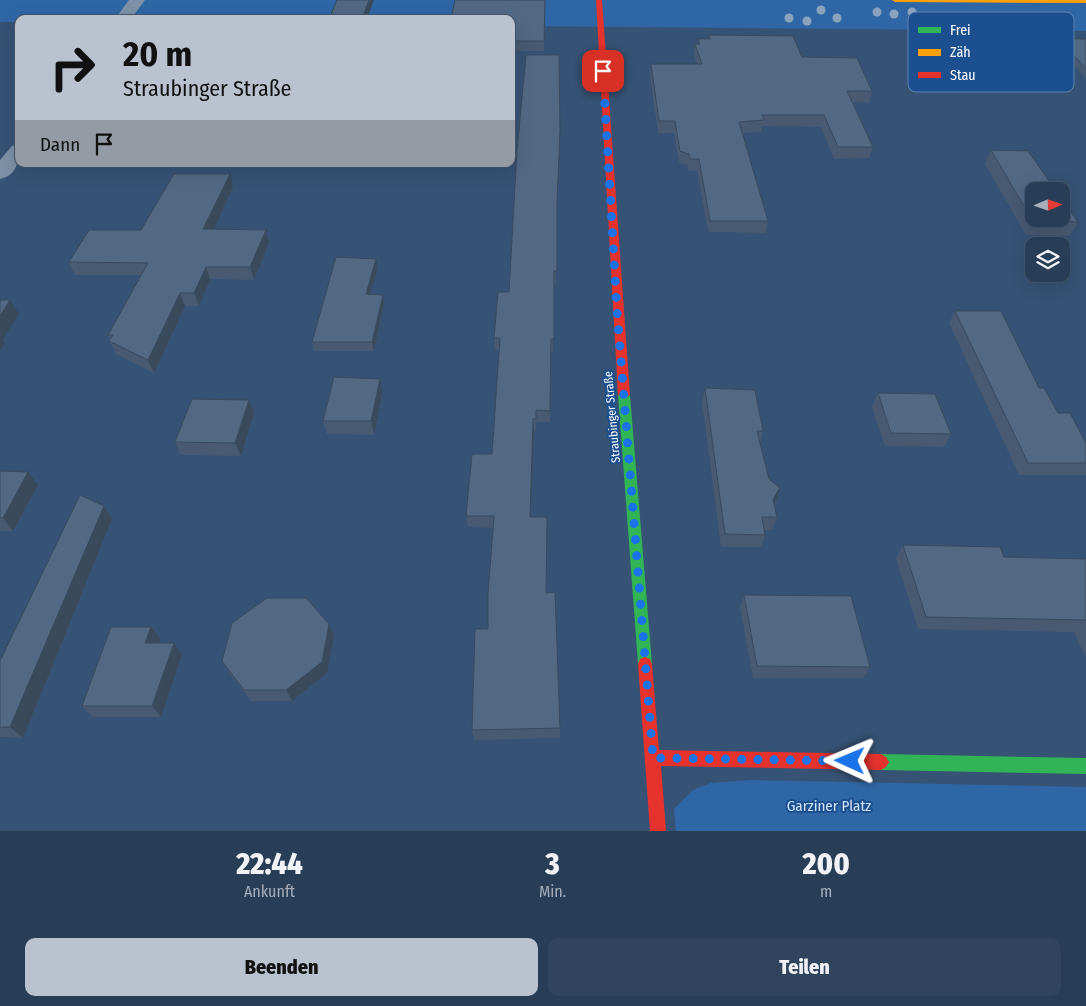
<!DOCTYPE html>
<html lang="de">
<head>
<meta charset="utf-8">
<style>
	:root { --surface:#283e57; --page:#30455d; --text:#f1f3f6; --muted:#a5aeba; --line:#44576d; --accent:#b9c2ce }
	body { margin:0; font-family:"Fira Sans Condensed",sans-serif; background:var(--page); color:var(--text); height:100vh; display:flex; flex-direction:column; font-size:19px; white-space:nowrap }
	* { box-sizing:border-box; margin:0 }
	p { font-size:16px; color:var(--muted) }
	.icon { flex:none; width:28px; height:28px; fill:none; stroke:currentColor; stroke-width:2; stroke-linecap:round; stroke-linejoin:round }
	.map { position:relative; height:831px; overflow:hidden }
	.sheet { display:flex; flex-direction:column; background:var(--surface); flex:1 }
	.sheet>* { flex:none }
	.guide { position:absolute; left:15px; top:15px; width:500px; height:152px; border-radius:10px; box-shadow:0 5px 20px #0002,0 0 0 1px var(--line); background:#b9c2ce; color:#111; overflow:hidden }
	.needle { width:32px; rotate:88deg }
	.buttons { position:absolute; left:1025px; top:182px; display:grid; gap:10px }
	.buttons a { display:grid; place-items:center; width:45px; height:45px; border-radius:10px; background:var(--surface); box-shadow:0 5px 20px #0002,0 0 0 1px var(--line); font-size:25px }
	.pin { position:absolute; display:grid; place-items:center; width:42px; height:42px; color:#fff; margin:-21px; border-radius:10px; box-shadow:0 2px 8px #0006 }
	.me { position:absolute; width:55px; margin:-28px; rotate:271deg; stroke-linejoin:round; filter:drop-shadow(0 0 4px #0008) }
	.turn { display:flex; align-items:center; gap:18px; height:105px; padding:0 25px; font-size:22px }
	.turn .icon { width:65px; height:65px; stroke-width:2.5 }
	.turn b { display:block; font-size:35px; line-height:42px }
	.then { display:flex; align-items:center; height:48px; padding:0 25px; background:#0003; gap:10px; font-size:19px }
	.eta { display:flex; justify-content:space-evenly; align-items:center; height:85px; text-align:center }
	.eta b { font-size:30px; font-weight:800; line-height:35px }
	.button { display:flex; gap:10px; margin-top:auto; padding:10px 25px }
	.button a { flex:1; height:58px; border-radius:10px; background:var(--accent); color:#111; font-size:20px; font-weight:800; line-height:58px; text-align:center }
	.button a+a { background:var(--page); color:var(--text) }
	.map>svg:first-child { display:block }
	.green { fill:#2f66a5 }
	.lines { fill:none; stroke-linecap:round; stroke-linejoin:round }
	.street { fill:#7d92a8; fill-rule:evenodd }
	.fast { fill:#30b455; fill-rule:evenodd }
	.slow { fill:#ff9f0a; fill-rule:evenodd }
	.jam { fill:#e5322d; fill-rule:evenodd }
	.tree { fill:#8aa2be }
	.wall { fill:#475a72 }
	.shaded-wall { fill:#394a5c }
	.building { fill:#526984; stroke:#394a5c }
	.route { stroke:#1a73e8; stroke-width:9; stroke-dasharray:0 16.2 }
	.labels { text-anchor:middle; stroke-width:4; stroke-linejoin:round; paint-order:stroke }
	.street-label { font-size:12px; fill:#fff; stroke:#1b4f8f }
	.near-park-label { font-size:15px; fill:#cfe3fa; stroke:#1b4f8f }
	.key { fill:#1b4f8f; stroke:#5f84b1; stroke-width:1 }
	.key-label { font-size:14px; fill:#fff }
</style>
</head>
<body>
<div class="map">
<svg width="1086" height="831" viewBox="0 0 1086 831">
	<rect width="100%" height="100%" fill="#365274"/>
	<g class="green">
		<polygon points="0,0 1086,0 1086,31 511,26 511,19 19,19 19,22 0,22"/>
		<polygon points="751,780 1086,787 1086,831 676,831 674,809 693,790 711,783"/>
	</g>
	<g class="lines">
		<g class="street">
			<polygon points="129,0 145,0 131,19 115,19"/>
			<path d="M19,144c0,16 -1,31 -19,35v-19l12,-14z"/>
		</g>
		<g class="fast">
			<polygon points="624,391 630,395 652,664 650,669 645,671 640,669 638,664 618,395"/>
			<polygon points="881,754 1086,758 1086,774 881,770 876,767 873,762 876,757"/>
		</g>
		<polygon class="slow" points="892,0 1086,0 1086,3 895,2"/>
		<g class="jam">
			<polygon points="596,0 602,0 630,395 624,399 618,395"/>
			<polygon points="645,657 650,659 652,664 659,750 881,754 886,757 889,762 886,767 881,770 661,766 666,831 650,831 638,664 640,659"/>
		</g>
	</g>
	<g class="tree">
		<circle cx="821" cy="10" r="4.5"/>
		<circle cx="877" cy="12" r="4.5"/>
		<circle cx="912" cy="12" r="4.5"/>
		<circle cx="894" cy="14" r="4.5"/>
		<circle cx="789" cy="18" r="4.5"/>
		<circle cx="837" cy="18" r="4.5"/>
		<circle cx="807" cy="21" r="4.5"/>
	</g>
	<g class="wall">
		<polygon points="545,0 544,51 511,51 511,19"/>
		<polygon points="709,35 802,57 872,91 869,103 853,102 873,147 869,158 834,159 821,127 762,126 761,132 742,133 768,221 766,233 708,232 697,171 689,171 687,165 679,163 674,133 658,133 650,75 651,64 697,64 694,55 695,44 698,44 698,39 708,39"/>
		<polygon points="1059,39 1086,39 1086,79 1056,45"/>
		<polygon points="560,142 557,210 556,283 554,283 553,351 551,351 550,422 536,422 536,431 534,431 530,517 546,593 560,728 560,738 474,740 472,730 488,629 493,528 468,527 466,516 492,454 499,350 495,350 494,338"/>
		<polygon points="991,150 1078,222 1070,236 1026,235 985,164"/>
		<polygon points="102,164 149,164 147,167 104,167"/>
		<polygon points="233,187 213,229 266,230 269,243 254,280 210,279 199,306 185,306 154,373 116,354 109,341 110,340 108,335 141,275 75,275 69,262 141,230"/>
		<polygon points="378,268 370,294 383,295 384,303 374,351 314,351 312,342"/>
		<polygon points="955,311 1039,388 1058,413 1086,443 1086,475 1019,475 949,323"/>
		<polygon points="705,388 763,431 760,443 776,501 774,503 777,517 772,530 764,530 765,535 761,547 721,547 702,402"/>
		<polygon points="382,393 374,435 327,434 323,421"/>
		<polygon points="878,393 951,434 944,447 885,446 872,407"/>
		<polygon points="249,400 254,413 241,456 181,455 175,442"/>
		<polygon points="0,471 38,485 13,531 0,531"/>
		<polygon points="104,506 112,519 23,738 0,737 0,661"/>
		<polygon points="903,545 1004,557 1086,559 1086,658 1074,632 918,629 896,558"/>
		<polygon points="744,595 870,667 863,678 753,678 740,607"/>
		<polygon points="329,624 334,636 327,673 292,701 251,701 229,672 222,661"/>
		<polygon points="151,627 160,639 158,643 182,655 161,717 93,717 82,706"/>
	</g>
	<g class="shaded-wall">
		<polygon points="369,0 374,0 367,19 362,19"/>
		<polygon points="230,174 233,187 208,242 203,229"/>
		<polygon points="266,230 269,243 254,280 250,267"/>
		<polygon points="376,259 378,268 367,303 366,294"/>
		<polygon points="206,267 210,279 199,306 194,293"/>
		<polygon points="180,293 185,306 154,373 148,360"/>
		<polygon points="383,295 384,303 374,351 372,342"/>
		<polygon points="10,300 19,314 3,339 5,344 0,351 0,316"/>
		<polygon points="380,379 382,393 374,435 371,421"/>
		<polygon points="249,400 254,413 241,456 235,443"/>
		<polygon points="533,419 534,431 530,528 530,517"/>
		<polygon points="28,472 38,485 13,531 3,518"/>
		<polygon points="780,488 776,501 769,512 773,499"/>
		<polygon points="104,506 112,519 23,738 10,727"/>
		<polygon points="329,624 334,636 327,673 292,701 286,690"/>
		<polygon points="151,627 160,639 154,655 145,643"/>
		<polygon points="174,643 182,655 161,717 152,706"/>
	</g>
	<g class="building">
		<polygon points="337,0 369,0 362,19 329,19"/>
		<polygon points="455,0 545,0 544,41 511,41 511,19 451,19"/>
		<polygon points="709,35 793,36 802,57 857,58 872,91 847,91 873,147 838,147 824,115 762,115 764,120 739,122 768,221 710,221 699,159 690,159 689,154 680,151 675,121 659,121 651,64 702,64 695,44 700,44 698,39 710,39"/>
		<polygon points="1059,39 1086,39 1086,69"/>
		<polygon points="526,55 559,55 560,130 557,202 557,271 554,271 554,339 551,339 550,411 536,410 536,419 533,419 530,517 547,517 546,593 555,592 560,728 472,730 475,629 488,629 488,594 494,516 466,516 472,454 492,454 500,338 494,338 498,292 509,292 517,150"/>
		<polygon points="991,150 1028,151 1056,191 1034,191 1034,219 1061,219 1061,198 1078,222 1033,221"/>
		<polygon points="174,174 230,174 203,229 266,230 250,267 206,267 194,293 180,293 148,360 109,341 113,335 108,335 148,263 69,262 89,230 141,230"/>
		<polygon points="336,257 376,259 366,294 383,295 372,342 312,342"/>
		<polygon points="0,300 10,300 0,316"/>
		<polygon points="955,311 1001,311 1039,388 1044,388 1058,413 1070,413 1086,443 1086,463 1028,463"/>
		<polygon points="334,377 380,379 371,421 323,421"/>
		<polygon points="705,388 755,390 763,431 757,431 769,479 780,488 773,499 777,517 762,517 765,535 725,534"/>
		<polygon points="878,393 935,394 951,434 891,433"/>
		<polygon points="192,399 249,400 235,443 175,442"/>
		<polygon points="0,471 28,472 3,518 0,518"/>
		<polygon points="80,495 104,506 10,727 0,727 0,661"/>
		<polygon points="903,545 1000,547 1004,557 1086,559 1086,620 926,617"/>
		<polygon points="744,595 851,596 870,667 757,666"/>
		<polygon points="267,598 306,598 329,624 322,662 286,690 244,690 222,661 232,623"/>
		<polygon points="111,627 151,627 145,643 174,643 152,706 82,706"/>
	</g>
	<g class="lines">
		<polyline class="route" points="603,71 617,311 653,758 850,761"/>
	</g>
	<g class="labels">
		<g class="street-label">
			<text transform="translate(612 417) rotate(-95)" y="4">Straubinger Straße</text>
		</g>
		<g class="near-park-label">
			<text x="829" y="811">Garziner Platz</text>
		</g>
	</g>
	<rect x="908" y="12" width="166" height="80" rx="8" class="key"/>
	<rect x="918" y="27" width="23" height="6" fill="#30b455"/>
	<rect x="918" y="49" width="23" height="7" fill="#ff9f0a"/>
	<rect x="918" y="72" width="23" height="6" fill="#e5322d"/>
	<g class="key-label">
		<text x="950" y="35">Frei</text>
		<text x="950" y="57">Zäh</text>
		<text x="950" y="80">Stau</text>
	</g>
</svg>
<div class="buttons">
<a><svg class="needle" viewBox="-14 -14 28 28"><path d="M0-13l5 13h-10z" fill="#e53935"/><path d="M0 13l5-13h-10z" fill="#a5aeba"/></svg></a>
<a><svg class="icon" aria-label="layers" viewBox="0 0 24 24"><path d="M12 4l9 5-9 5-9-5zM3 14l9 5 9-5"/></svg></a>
</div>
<div class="pin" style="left:603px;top:71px;background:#d93025"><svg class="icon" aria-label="arrive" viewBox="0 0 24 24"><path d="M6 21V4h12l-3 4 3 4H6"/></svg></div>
<svg class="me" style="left:850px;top:761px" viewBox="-20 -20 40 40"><path d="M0-17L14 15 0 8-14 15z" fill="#1a73e8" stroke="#fff" stroke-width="4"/></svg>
<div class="guide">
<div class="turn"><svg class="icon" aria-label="right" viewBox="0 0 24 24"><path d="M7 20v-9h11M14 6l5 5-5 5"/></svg><div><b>20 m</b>Straubinger Straße</div></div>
<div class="then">Dann<svg class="icon" aria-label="arrive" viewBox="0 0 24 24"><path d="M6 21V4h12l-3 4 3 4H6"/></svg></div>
</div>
</div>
<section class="sheet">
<div class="eta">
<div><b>22:44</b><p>Ankunft</p></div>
<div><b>3</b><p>Min.</p></div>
<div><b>200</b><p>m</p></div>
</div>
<div class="button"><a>Beenden</a><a>Teilen</a></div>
</section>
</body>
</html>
